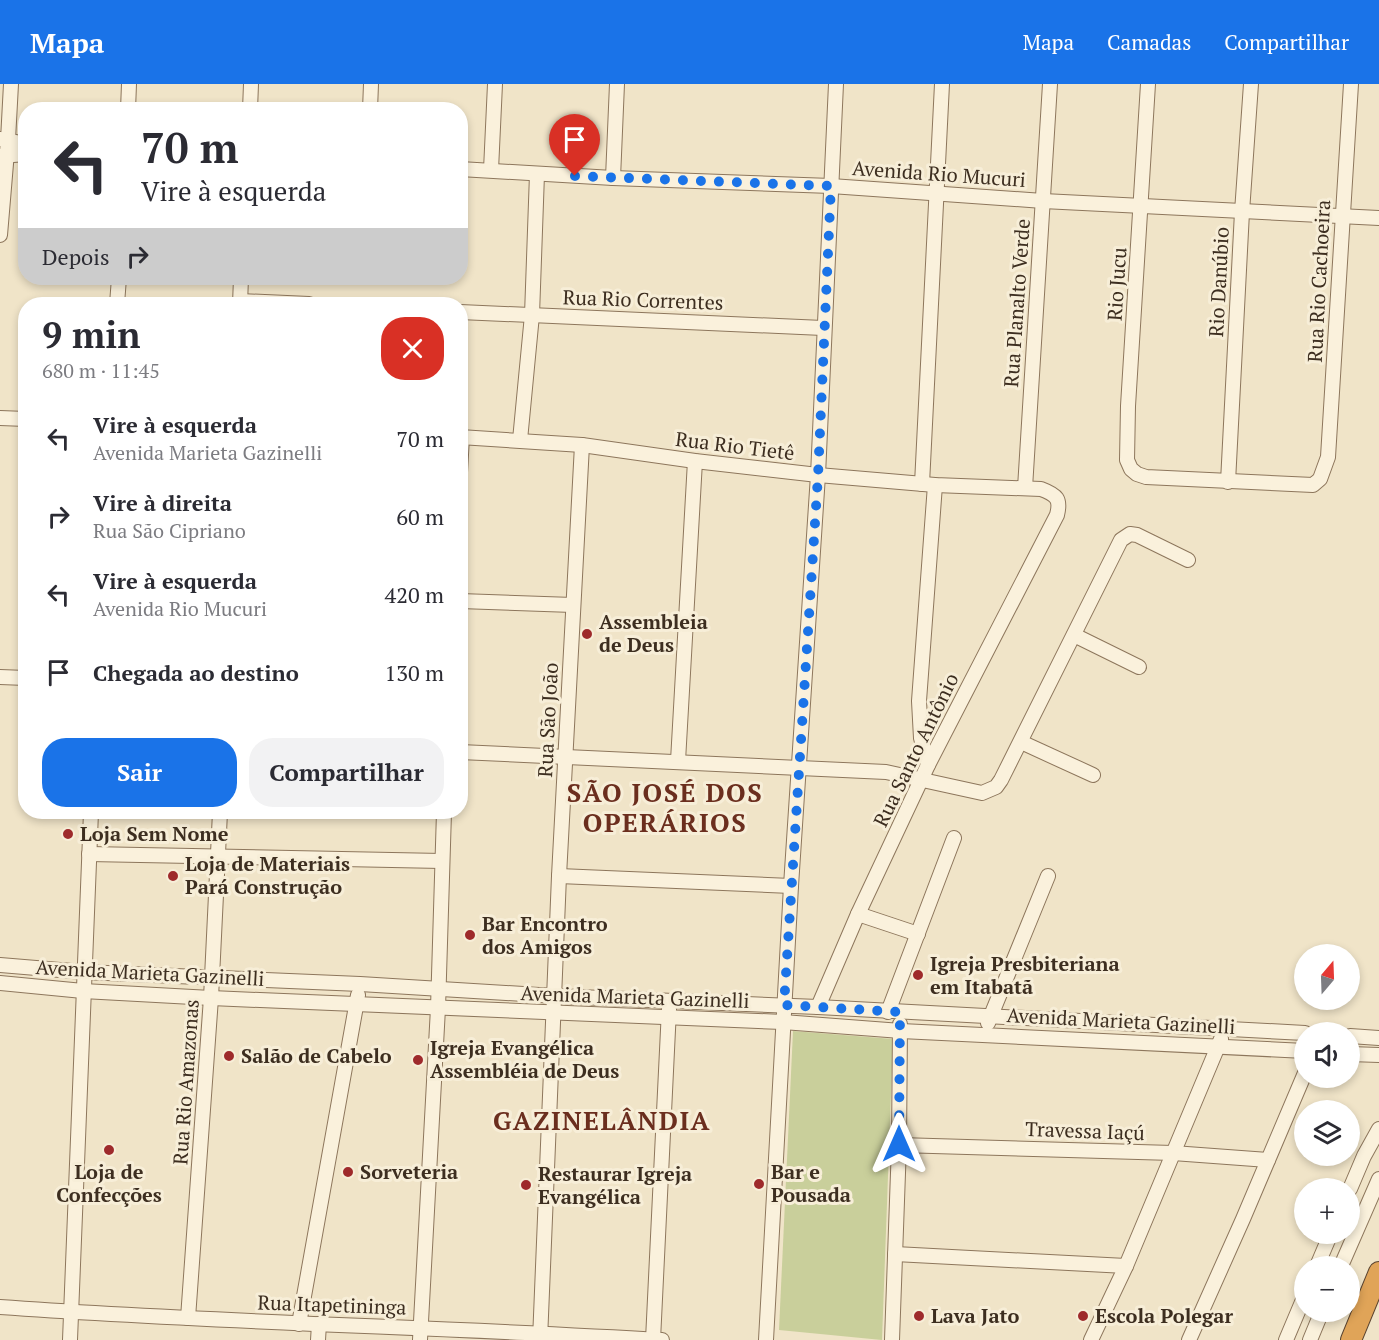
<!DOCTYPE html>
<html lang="pt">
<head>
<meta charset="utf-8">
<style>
	:root { --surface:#fff; --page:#f2f2f3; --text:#2b2b33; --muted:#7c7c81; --accent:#1a73e8 }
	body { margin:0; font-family:"PT Serif",serif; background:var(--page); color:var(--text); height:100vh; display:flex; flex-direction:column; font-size:22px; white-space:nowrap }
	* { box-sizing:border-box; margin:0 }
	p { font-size:20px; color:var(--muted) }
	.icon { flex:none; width:33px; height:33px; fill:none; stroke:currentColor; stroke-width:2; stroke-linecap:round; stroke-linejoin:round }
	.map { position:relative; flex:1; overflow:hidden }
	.drawer { position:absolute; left:18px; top:213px; width:450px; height:522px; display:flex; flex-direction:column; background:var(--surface); border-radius:24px; box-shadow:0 3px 9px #0003 }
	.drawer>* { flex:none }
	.guide { position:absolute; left:18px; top:18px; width:450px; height:183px; border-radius:24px; box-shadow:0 3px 9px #0003; background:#fff; color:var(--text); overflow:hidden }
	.needle { width:39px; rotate:19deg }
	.fabs { position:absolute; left:1294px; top:860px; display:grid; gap:12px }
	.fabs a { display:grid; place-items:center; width:66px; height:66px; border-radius:50%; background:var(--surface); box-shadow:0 3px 9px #0003; font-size:30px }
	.pin { position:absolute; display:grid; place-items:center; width:51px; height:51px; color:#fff; margin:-62px -26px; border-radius:50% 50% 50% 0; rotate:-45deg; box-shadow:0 0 6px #0007 }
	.pin .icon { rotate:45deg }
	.me { position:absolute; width:66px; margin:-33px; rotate:0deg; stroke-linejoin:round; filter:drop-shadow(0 0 4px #0008) }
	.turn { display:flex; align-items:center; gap:21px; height:126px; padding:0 24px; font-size:27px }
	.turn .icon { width:78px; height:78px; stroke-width:2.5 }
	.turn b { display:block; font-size:42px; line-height:51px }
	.then { display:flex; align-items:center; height:57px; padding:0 24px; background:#0003; gap:12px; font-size:22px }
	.round { display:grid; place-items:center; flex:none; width:63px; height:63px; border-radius:24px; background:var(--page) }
	.summary { display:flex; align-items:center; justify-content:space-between; height:102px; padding:0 24px }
	h1 { font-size:36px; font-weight:600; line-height:45px }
	.cta { display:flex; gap:12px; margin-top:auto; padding:12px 24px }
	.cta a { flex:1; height:69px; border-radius:24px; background:var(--accent); color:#fff; font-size:24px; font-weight:600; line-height:69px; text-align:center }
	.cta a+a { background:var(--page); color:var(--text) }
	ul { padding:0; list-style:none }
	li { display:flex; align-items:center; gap:18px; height:78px; padding:0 24px }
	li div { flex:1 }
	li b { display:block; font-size:22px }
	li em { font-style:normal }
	header { display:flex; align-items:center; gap:36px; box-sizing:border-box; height:84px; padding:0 30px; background:var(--accent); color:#fff }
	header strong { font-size:28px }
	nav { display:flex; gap:33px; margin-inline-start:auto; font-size:21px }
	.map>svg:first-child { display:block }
	.green { fill:#c9cf9b }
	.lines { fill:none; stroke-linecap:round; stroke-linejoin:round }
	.minor-casing { stroke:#8d765c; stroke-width:16 }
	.highway-casing { stroke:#5b4430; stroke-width:22 }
	.minor { stroke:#faf1dc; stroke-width:14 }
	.highway { stroke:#e0a458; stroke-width:20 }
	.route { stroke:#1a73e8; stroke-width:10; stroke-dasharray:0 18 }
	.poi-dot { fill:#9e2a2b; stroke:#f7eed8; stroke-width:2 }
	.labels { text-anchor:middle; stroke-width:6; stroke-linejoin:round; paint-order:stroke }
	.street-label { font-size:20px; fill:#3d2e20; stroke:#f7eed8 }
	.poi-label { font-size:20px; font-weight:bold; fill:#3d2e20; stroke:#f7eed8; text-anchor:start }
	.district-label { font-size:26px; font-weight:bold; letter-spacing:1.5px; fill:#6b2e1e; stroke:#f7eed8 }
</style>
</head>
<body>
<header>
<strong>Mapa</strong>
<nav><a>Mapa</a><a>Camadas</a><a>Compartilhar</a></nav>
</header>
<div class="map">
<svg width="1379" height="1256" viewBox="0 0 1379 1256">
	<rect width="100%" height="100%" fill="#f0e4c8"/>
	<polygon class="green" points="793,947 893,955 882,1256 779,1246"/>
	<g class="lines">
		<g class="minor-casing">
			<g id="minor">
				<polyline points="1148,0 1128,322 1127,376 1131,385 1137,390 1146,393 1313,401 1320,395 1328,373 1351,0"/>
				<polyline points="128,26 129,0"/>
				<polyline points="250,26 251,0"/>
				<polyline points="370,26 371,0"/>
				<polyline points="1,55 26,60"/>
				<polyline points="0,72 26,70"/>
				<polyline points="460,85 613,94 831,102 1043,117 1379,134"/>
				<polyline points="491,86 495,0"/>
				<polyline points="613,94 617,0"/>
				<polyline points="0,151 8,56 11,0"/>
				<polyline points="240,217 309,220"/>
				<polyline points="117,220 119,194"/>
				<polyline points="240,220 241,194"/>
				<polyline points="460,228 823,244"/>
				<polyline points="0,334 26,335"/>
				<path d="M460,353l122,8 113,16 123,14 117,10 106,4c16,6 20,10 16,26l-129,250 -70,149 -40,93"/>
				<polyline points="520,356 532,231 537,90"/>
				<polyline points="460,388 462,353"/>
				<polyline points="1228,398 1242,128 1251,0"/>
				<polyline points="922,400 942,0"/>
				<polyline points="1025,404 1050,0"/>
				<polyline points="460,517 573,521"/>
				<polyline points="1074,551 1139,583"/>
				<polyline points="0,593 26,594"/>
				<polyline points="1021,658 1093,691"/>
				<polyline points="460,668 886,688 982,709 996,703 1001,696 1121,456 1130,450 1137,451 1188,476"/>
				<polyline points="678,677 695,377"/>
				<polyline points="928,681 921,654 919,617 935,401"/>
				<polyline points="89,770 442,777"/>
				<polyline points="559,792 791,802"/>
				<polyline points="858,830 918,850"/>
				<polyline points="0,881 84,888 360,900 555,912 818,923 1305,949"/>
				<polyline points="0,899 83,907 211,914 783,938 901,947 1305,967"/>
				<polyline points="888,928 954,754"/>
				<polyline points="988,939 1048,792"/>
				<polyline points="1350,952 1379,954"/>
				<polyline points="1350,970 1379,971"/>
				<polyline points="899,1061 1173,1069 1268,1076"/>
				<polyline points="1350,1105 1364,1072 1379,1045"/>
				<polyline points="895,1170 1126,1182"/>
				<polyline points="1317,1182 1331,1149"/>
				<polyline points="1341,1182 1379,1095"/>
				<path d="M0,1223c221,16 442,20 662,33"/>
				<polyline points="188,1234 211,914 220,728"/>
				<polyline points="299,1240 358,911"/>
				<polyline points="70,1256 91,728"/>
				<polyline points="318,1256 319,1240"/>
				<polyline points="420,1256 438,924 444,728"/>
				<polyline points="540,1256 559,792 582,361"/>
				<polyline points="653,1256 669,925"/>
				<polyline points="766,1256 791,802 818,391 836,0"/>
				<polyline points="892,1256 899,1061 900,940"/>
				<polyline points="1091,1256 1126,1182 1221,955"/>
				<polyline points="1189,1256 1243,1135 1305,989"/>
				<polyline points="1286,1256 1305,1211"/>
				<polyline points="1310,1256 1322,1227"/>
			</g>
		</g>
		<g class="highway-casing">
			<polyline id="highway" points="1351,1256 1379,1188"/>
		</g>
		<use href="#minor" class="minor"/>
		<use href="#highway" class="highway"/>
	</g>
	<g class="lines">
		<polyline class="route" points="575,92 831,102 818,392 784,921 900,928 899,1060"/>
	</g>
	<g class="poi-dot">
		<circle cx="587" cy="550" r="6"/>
		<circle cx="68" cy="750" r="6"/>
		<circle cx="173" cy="792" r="6"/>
		<circle cx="470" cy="851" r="6"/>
		<circle cx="918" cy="891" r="6"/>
		<circle cx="229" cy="972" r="6"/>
		<circle cx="418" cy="976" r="6"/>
		<circle cx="109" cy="1066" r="6"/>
		<circle cx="348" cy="1088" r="6"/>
		<circle cx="759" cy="1100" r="6"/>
		<circle cx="526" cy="1101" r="6"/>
		<circle cx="919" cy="1232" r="6"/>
		<circle cx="1083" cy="1232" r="6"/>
	</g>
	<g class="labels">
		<g class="street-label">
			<text transform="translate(939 90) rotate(4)" y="7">Avenida Rio Mucuri</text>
			<text transform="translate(1319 197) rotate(-87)" y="7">Rua Rio Cachoeira</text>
			<text transform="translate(1219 198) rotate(-87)" y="7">Rio Danúbio</text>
			<text transform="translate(1117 200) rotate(-86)" y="7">Rio Jucu</text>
			<text transform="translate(643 216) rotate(2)" y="7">Rua Rio Correntes</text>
			<text transform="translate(1017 219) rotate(-86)" y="7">Rua Planalto Verde</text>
			<text transform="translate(735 362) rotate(7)" y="7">Rua Rio Tietê</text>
			<text transform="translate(548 636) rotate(-87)" y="7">Rua São João</text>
			<text transform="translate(916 666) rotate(-64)" y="7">Rua Santo Antônio</text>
			<text transform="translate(150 889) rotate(3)" y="7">Avenida Marieta Gazinelli</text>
			<text transform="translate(635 913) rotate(2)" y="7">Avenida Marieta Gazinelli</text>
			<text transform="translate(1121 937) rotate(3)" y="7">Avenida Marieta Gazinelli</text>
			<text transform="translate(186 998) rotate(-86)" y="7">Rua Rio Amazonas</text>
			<text transform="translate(1085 1047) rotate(2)" y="7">Travessa Iaçú</text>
			<text transform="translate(332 1221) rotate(2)" y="7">Rua Itapetininga</text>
		</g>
		<g class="poi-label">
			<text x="599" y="545">Assembleia<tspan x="599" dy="23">de Deus</tspan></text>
			<text x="80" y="757">Loja Sem Nome</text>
			<text x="185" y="787">Loja de Materiais<tspan x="185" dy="23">Pará Construção</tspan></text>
			<text x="482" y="847">Bar Encontro<tspan x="482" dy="23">dos Amigos</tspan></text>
			<text x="930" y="887">Igreja Presbiteriana<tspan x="930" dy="23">em Itabatã</tspan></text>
			<text x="430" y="971">Igreja Evangélica<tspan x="430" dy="23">Assembléia de Deus</tspan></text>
			<text x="241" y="979">Salão de Cabelo</text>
			<text x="109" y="1095" text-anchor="middle">Loja de<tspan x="109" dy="23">Confecções</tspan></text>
			<text x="360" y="1095">Sorveteria</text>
			<text x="771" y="1095">Bar e<tspan x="771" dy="23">Pousada</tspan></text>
			<text x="538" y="1097">Restaurar Igreja<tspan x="538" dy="23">Evangélica</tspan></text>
			<text x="931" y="1239">Lava Jato</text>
			<text x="1095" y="1239">Escola Polegar</text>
		</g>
		<g class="district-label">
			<text x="665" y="718">SÃO JOSÉ DOS<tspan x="665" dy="30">OPERÁRIOS</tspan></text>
			<text x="602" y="1046">GAZINELÂNDIA</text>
		</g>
	</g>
</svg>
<div class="fabs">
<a><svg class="needle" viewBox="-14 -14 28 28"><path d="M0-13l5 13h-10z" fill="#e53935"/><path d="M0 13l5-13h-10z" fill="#7c7c81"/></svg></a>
<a><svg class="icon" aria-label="sound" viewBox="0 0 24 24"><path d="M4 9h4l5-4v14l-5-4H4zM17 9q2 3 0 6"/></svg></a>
<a><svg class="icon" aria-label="layers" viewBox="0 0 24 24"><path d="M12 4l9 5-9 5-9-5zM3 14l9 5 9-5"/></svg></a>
<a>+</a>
<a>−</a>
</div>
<div class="pin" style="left:575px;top:92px;background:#d93025"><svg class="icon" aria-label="arrive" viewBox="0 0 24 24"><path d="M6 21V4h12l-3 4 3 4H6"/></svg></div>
<svg class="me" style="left:899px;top:1060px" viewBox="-20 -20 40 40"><path d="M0-17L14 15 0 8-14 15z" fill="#1a73e8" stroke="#fff" stroke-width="4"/></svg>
<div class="guide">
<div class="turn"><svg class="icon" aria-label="left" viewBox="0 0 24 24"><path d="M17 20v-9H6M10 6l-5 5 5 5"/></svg><div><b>70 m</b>Vire à esquerda</div></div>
<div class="then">Depois<svg class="icon" aria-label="right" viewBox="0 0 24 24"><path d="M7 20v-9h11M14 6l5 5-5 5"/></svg></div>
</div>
<section class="drawer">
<div class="summary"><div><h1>9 min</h1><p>680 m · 11:45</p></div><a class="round" style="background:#d93025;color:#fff"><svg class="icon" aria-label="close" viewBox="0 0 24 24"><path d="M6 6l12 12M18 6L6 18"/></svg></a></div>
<ul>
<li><svg class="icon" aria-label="left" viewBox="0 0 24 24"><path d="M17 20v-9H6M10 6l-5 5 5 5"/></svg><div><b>Vire à esquerda</b><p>Avenida Marieta Gazinelli</p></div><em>70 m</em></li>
<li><svg class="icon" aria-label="right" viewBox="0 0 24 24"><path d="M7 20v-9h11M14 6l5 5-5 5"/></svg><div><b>Vire à direita</b><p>Rua São Cipriano</p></div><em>60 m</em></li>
<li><svg class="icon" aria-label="left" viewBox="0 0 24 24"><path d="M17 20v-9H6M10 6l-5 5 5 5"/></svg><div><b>Vire à esquerda</b><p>Avenida Rio Mucuri</p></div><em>420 m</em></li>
<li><svg class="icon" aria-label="arrive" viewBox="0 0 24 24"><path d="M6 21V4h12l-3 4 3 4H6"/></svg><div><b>Chegada ao destino</b></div><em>130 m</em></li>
</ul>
<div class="cta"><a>Sair</a><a>Compartilhar</a></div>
</section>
</div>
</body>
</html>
